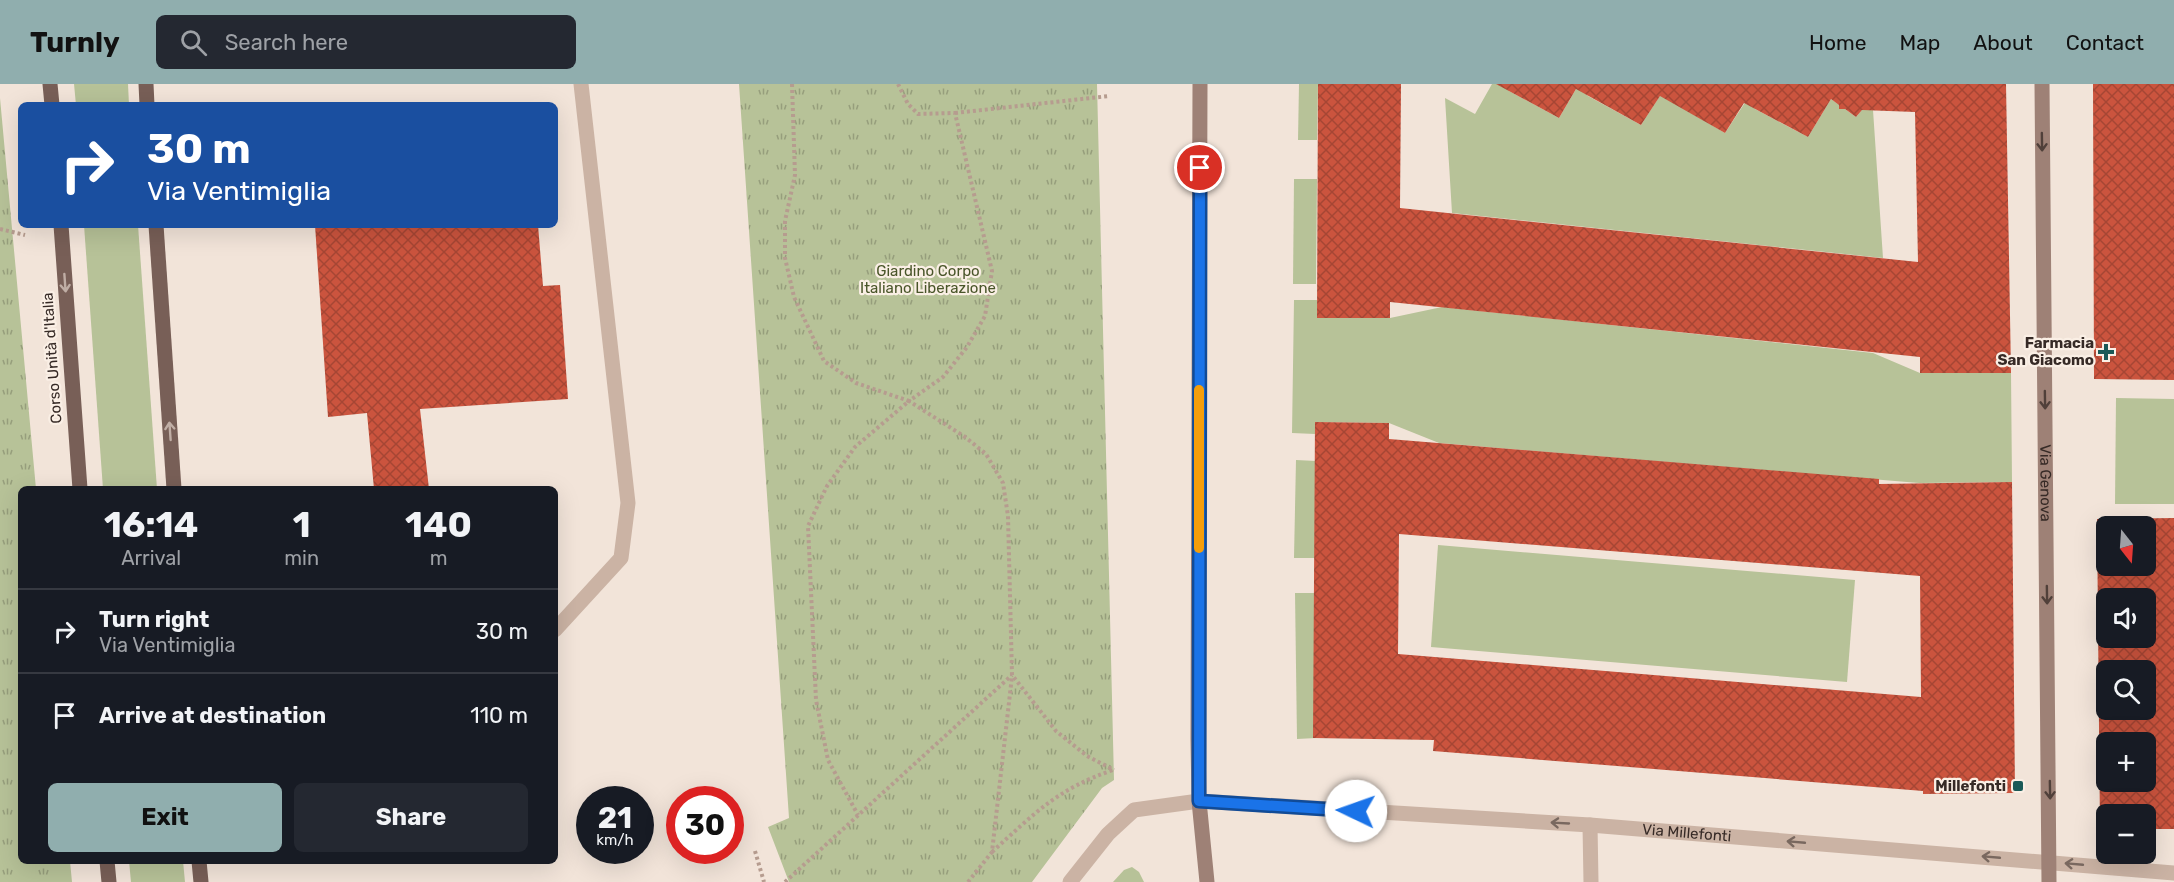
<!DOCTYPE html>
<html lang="en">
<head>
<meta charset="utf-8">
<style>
	:root { --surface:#171b24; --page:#242831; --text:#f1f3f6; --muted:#9ea1a6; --line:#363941; --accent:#90aeae }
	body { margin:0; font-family:Rubik,sans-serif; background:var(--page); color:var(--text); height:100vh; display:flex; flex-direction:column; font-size:22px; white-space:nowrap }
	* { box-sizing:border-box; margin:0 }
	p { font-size:20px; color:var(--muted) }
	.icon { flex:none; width:33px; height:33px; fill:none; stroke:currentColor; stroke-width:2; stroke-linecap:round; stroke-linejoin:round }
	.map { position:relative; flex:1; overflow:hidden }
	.sheet { position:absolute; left:18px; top:402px; width:540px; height:378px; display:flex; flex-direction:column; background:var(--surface); border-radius:9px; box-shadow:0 6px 24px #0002 }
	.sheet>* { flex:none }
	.hud { position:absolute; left:18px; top:18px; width:540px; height:126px; border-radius:9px; box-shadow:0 6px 24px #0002; background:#1a4fa0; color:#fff; overflow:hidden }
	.needle { width:39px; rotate:163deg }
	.tools { position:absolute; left:2096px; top:432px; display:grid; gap:12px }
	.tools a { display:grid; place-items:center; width:60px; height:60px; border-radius:9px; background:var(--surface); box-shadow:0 6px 24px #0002; font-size:30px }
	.speed { position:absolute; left:576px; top:702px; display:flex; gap:12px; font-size:30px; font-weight:700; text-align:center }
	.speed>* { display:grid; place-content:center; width:78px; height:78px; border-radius:50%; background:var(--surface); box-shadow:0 6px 24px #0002; line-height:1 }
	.speed small { font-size:15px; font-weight:400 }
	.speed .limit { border:9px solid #d22; background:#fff; color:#111 }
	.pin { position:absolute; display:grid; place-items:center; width:51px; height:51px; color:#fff; margin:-26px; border:3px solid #fff; border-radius:50%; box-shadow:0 2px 6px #0007 }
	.me { position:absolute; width:66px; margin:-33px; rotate:273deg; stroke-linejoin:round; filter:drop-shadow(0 0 4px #0008) }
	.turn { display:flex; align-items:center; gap:21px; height:126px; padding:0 30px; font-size:27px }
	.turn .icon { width:78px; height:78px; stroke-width:2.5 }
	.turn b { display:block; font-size:42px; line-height:51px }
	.eta { display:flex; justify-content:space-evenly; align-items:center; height:102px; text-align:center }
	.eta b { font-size:36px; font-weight:700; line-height:42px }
	.cta { display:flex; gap:12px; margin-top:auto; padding:12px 30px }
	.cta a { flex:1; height:69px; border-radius:9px; background:var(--accent); color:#111; font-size:24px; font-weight:700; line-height:69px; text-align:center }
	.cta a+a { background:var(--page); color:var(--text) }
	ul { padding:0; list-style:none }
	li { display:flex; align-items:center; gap:18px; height:84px; padding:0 30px; border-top:2px solid var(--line) }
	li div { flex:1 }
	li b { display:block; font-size:22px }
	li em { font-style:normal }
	header { display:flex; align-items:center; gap:36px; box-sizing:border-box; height:84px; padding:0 30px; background:var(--accent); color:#111 }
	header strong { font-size:28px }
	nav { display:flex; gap:33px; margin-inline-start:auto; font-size:21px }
	.search { width:420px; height:54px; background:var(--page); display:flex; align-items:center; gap:15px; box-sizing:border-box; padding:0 21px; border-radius:9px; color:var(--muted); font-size:22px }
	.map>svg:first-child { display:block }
	.grass { fill:#b7c298 }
	.park { fill:url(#park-tufts) }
	.building { fill:url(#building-cross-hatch); fill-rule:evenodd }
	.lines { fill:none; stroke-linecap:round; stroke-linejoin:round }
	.path { stroke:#b69c8f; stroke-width:4; stroke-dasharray:3 3; stroke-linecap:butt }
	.lane { stroke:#cbb3a4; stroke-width:15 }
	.street { stroke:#cbb3a4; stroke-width:15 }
	.secondary { stroke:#9e8176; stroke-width:15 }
	.primary { stroke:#785f57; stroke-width:15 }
	.oneway { stroke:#50403a }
	.oneway2 { stroke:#c0aea5 }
	.oneway3 { stroke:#79685f }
	.route-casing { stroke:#114b97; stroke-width:15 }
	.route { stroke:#1a73e8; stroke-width:10 }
	.slow { stroke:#f59e0b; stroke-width:10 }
	.poi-dot { fill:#1a5957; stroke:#faefe5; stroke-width:2 }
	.labels { text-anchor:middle; stroke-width:4.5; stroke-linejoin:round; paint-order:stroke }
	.park-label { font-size:15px; fill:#495529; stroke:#faefe5 }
	.poi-label { font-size:15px; font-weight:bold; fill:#362a26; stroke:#faefe5; text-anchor:end }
	.street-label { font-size:15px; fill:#362a26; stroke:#faefe5 }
</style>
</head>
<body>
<header>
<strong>Turnly</strong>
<div class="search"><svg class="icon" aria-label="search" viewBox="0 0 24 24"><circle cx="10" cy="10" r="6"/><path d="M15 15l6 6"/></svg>Search here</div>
<nav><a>Home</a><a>Map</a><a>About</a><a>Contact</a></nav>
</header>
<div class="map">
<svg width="2174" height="798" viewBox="0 0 2174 798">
	<defs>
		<pattern id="park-tufts" width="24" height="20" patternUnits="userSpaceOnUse" patternTransform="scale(1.5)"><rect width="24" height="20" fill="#b7c298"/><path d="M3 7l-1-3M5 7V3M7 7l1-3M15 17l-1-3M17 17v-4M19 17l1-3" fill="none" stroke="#969e7c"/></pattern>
		<pattern id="building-cross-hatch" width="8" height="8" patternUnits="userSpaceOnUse" patternTransform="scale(1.5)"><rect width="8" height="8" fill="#cb543e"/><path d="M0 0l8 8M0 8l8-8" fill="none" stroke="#a64634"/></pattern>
	</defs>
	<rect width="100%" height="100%" fill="#f2e4d9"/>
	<g class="grass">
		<polygon points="74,0 128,0 129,21 76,21"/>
		<polygon points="1299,0 1318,0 1317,56 1298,56"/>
		<polygon points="1492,0 1512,0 1509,7 1559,34 1579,0 1588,12 1641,41 1665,4 1674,19 1725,49 1750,11 1755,25 1808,53 1831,15 1856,33 1862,26 1873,26 1883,174 1452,129 1445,14 1475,30"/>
		<polygon points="1294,95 1317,95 1316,200 1293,200"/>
		<polygon points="84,141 138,141 157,405 103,405"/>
		<polygon points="1294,216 1317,216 1317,234 1390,234 1442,223 1873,269 1920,289 2011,289 2012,398 1919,399 1439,359 1389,339 1316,338 1315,350 1292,349"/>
		<polygon points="2116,314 2174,315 2174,420 2115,420"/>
		<polygon points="1296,376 1316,377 1315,474 1294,474"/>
		<polygon points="1438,461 1855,496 1847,598 1431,563"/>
		<polygon points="1295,509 1315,509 1316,654 1297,655"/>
		<polygon points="129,777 183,777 185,798 131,798"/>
		<polygon points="1132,783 1139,788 1144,798 1113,798 1124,786"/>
	</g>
	<g class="park">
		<polygon points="739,0 1097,0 1114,696 1102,704 1032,798 789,798 768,743 789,734"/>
		<polygon points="0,14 36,405 21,405 21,777 70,777 72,798 0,798"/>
	</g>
	<g class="building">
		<polygon points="1318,0 1401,0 1400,124 1918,178 1915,28 1862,26 1856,33 1845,25 1839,25 1839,21 1831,15 1808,53 1744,19 1725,49 1660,12 1641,41 1576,5 1559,34 1496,0 2006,0 2011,289 1920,289 1920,273 1390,218 1390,234 1317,234"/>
		<polygon points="2093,0 2174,0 2174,296 2094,295"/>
		<polygon points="315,141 538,141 543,202 560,201 568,315 420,325 429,405 374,405 367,329 328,333"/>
		<path d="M1315,338l74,1v16l490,40v5l133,-2 3,311 -92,1v-3l-490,-40 1,-11 -121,-2zM1399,450l521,42 1,121 -523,-43z"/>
		<path d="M2174,434v311h-29v-15h-39v15l-6,1 -3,-311zM2106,442h39v40h-39zM2106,514h39v40h-39zM2106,586h39v40h-39zM2106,658h39v40h-39z"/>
	</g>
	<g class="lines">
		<g class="path">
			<polyline points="792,0 795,91 785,137 785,174 794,213 824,277 856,299 909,317 855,363 827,402 808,442 816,616 828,676 858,731"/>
			<polyline points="898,0 908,20 918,30 955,29 992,187 985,232 967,263 943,293 909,317 965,353 986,370 1003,399 1008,432 1012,591 1056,647 1087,672 1114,686"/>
			<polyline points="955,29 1109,12"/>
			<polyline points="0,145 25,151"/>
			<polyline points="755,767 764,798"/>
			<path d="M992,768c42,-38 65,-63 121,-82"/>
			<polyline points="785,798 1012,591"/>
			<polyline points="968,798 992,768 1012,592"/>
		</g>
		<polyline class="lane" points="555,546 621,474 628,419 581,0"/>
		<g class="street">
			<polyline points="1590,741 1591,798"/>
			<path id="s1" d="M1070,798l38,-48 26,-24 65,-9 391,24 584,48"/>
		</g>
		<g class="secondary">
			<polyline points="1200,0 1198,654 1199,717 1207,798"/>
			<path id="s2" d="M2042,0l7,798"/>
		</g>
		<g class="primary">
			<polyline points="50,0 52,21"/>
			<polyline points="146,0 147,21"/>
			<polyline points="61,141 80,405"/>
			<polyline points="156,141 174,405"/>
			<polyline points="107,777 109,798"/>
			<polyline points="199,777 201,798"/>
		</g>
	</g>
	<defs><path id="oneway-shaft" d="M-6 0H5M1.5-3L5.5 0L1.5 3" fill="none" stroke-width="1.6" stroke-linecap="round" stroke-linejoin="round" transform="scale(1.5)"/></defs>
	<g class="oneway">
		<use href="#oneway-shaft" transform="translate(2042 58) rotate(89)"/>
		<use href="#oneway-shaft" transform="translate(2045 316) rotate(89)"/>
		<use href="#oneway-shaft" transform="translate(2047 511) rotate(89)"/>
		<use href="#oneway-shaft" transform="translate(2050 706) rotate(89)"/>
	</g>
	<g class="oneway2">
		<use href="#oneway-shaft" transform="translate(65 199) rotate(86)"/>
		<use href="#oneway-shaft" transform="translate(170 347) rotate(-94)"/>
	</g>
	<g class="oneway3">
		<use href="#oneway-shaft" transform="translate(1560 739) rotate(-177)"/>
		<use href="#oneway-shaft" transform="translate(1796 758) rotate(-175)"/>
		<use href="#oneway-shaft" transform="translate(1991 773) rotate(-175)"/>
		<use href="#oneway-shaft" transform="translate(2074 780) rotate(-175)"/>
	</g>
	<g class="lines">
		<g class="route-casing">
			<polyline id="route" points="1200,84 1199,717 1356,727"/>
		</g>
		<use href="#route" class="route"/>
		<polyline class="slow" points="1199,464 1199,306"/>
	</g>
	<g class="poi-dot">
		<path d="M2103 259h6v6h6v6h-6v6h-6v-6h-6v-6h6z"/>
		<rect x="2012" y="696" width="12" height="12" rx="3"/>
	</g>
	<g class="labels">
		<g class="park-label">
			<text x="928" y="192">Giardino Corpo<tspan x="928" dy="17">Italiano Liberazione</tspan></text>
		</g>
		<g class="poi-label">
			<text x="2094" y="264">Farmacia<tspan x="2094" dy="17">San Giacomo</tspan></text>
			<text x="2006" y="707">Millefonti</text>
		</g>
		<g class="street-label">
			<text transform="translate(52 274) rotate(-94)" y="5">Corso Unità d'Italia</text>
			<text dy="5" stroke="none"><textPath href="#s2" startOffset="399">Via Genova</textPath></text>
			<text dy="5" stroke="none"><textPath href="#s1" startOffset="651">Via Millefonti</textPath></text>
		</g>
	</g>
</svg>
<div class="tools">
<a><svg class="needle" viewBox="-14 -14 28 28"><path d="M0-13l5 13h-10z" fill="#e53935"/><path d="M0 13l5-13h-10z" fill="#9ea1a6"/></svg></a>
<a><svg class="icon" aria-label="sound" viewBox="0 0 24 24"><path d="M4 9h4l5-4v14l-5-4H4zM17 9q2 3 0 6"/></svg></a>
<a><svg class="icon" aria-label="search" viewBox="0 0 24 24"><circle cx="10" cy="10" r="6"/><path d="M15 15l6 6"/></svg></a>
<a>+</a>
<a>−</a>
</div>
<div class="speed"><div>21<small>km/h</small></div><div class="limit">30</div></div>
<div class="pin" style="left:1200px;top:84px;background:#d93025"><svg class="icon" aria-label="arrive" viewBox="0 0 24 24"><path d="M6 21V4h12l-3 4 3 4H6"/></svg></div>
<svg class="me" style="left:1356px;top:727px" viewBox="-20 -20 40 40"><circle r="19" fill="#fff"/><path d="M0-13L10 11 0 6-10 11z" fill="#1a73e8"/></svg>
<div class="hud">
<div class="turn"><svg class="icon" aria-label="right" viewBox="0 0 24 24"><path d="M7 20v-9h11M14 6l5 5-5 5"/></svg><div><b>30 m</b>Via Ventimiglia</div></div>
</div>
<section class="sheet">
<div class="eta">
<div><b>16:14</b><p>Arrival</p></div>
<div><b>1</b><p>min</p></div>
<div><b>140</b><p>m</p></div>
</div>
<ul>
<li><svg class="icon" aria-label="right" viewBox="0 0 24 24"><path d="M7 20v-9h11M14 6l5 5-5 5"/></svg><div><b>Turn right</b><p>Via Ventimiglia</p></div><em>30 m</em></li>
<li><svg class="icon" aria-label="arrive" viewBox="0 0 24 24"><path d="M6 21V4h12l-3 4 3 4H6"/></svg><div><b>Arrive at destination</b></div><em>110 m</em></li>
</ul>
<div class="cta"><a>Exit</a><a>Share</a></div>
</section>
</div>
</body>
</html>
